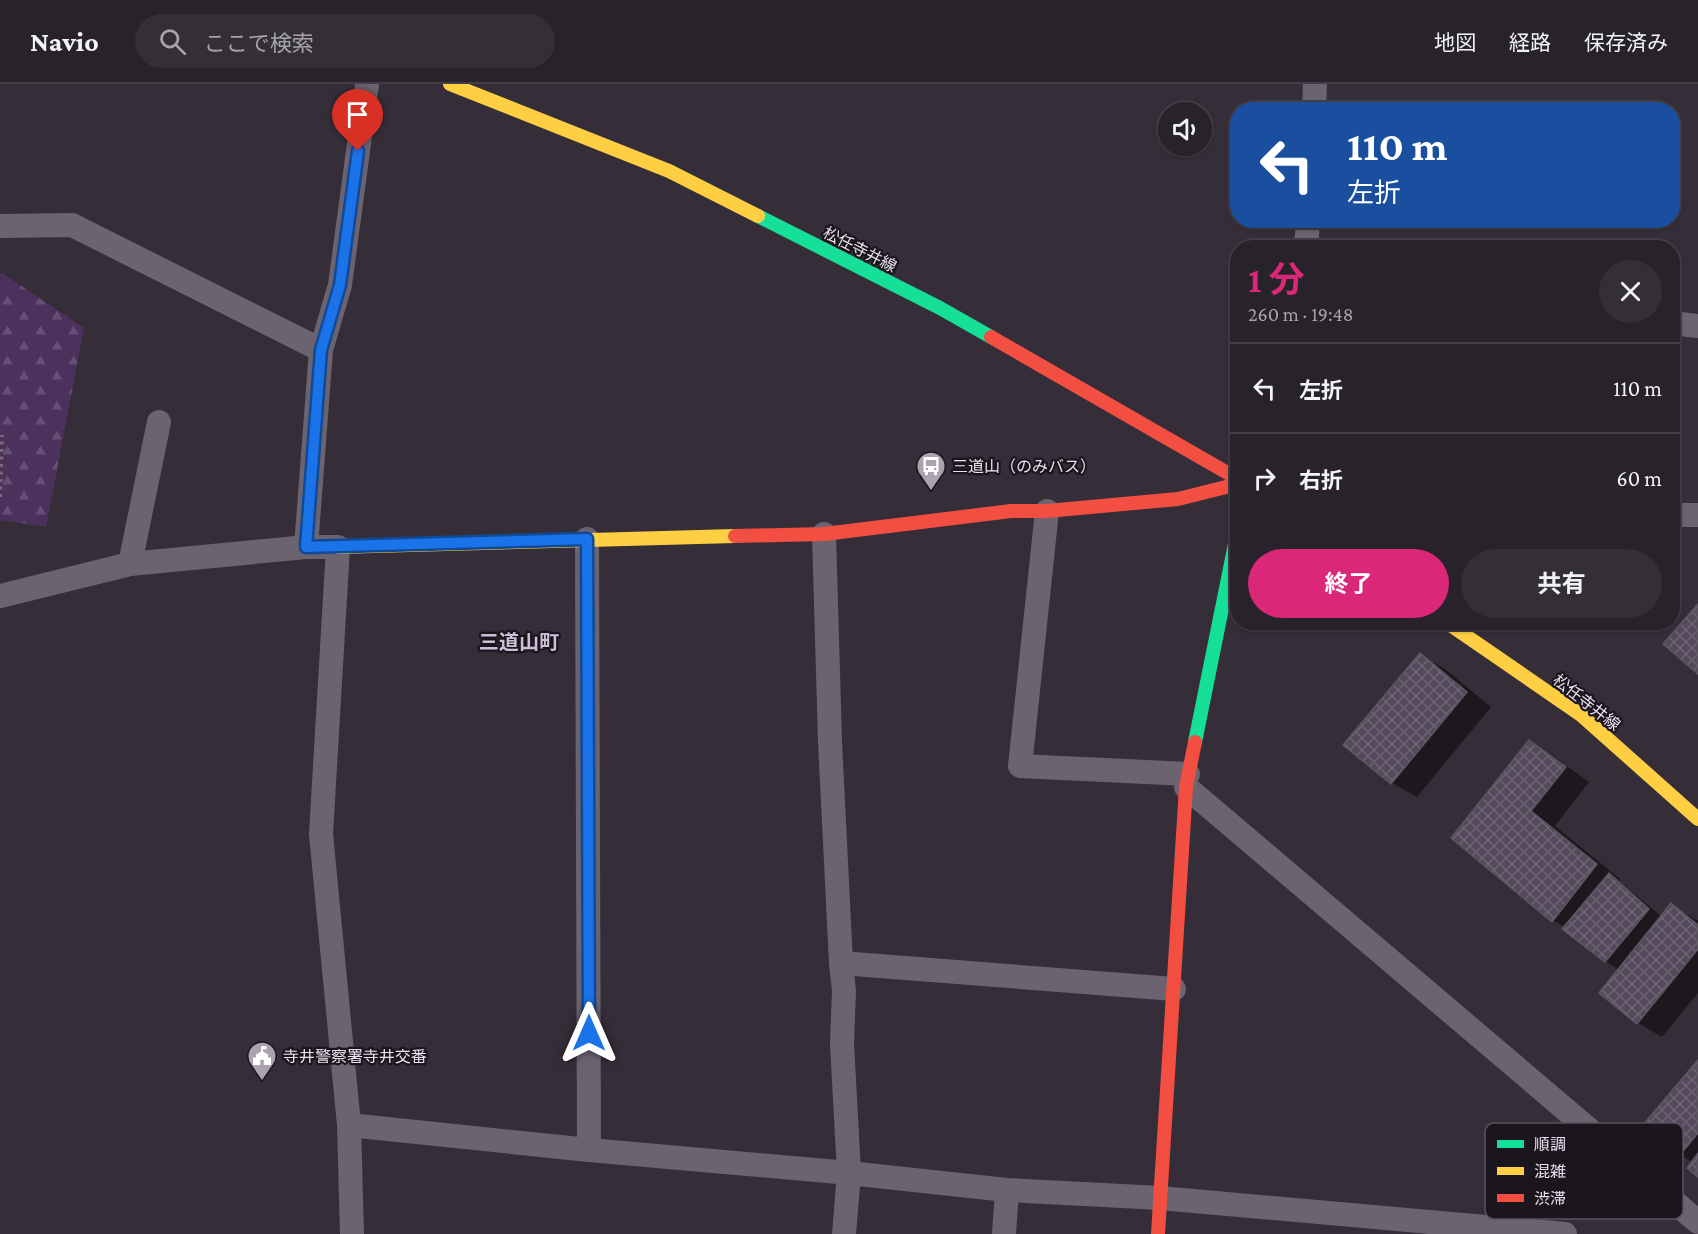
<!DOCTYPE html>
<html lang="ja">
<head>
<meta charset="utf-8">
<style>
	:root { --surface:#28222b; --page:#342f37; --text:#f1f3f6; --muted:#a5a4a9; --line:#443f47; --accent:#db2777 }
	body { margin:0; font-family:"Crimson Pro","Noto Sans JP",serif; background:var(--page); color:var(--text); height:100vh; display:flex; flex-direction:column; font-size:22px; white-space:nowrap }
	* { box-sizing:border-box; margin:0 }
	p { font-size:20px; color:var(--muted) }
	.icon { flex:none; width:33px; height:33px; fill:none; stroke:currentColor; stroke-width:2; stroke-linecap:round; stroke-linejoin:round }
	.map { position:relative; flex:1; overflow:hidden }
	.details { position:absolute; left:1230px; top:156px; width:450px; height:390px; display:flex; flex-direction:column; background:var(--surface); border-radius:24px; box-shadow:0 2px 4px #0004,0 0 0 2px var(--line) }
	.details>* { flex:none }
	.guide { position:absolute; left:1230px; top:18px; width:450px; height:126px; border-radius:24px; box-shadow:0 2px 4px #0004,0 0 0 2px var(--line); background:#1a4fa0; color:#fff; overflow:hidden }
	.fabs { position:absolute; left:1158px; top:18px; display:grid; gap:12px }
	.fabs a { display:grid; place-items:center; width:54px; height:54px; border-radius:50%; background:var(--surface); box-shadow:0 2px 4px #0004,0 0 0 2px var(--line); font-size:30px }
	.pin { position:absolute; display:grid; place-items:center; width:51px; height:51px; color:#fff; margin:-62px -26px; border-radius:50% 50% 50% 0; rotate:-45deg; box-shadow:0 0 6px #0007 }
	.pin .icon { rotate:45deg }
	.me { position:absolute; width:66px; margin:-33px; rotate:0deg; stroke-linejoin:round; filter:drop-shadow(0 0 4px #0008) }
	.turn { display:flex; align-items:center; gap:21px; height:126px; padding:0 18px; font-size:27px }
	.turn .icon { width:78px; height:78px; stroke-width:2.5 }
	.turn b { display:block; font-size:42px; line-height:51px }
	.round { display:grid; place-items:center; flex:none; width:63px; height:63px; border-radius:32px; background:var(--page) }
	.headline { display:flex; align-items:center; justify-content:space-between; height:102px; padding:0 18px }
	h1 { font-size:36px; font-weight:700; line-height:45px; color:var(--accent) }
	.primary-button { display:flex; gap:12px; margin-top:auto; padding:12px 18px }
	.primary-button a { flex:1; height:69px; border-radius:36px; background:var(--accent); color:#fff; font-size:24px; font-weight:700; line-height:69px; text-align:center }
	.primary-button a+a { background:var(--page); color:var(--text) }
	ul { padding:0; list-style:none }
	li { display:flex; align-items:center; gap:18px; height:90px; padding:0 18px; border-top:2px solid var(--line) }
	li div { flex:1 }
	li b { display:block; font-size:22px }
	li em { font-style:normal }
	header { display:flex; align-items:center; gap:36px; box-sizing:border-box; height:84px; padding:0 30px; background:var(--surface); border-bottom:2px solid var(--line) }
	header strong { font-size:28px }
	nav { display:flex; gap:33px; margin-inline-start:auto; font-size:21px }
	.search { width:420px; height:54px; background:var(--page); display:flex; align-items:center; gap:15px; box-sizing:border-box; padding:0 21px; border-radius:33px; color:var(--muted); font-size:22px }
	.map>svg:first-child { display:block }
	.forest { fill:url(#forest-firs) }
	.shadow { fill:#0007 }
	.building { fill:url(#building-cross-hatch); stroke:#5c565f; stroke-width:1.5 }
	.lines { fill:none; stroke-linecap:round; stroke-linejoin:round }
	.path { stroke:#736c77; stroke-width:4; stroke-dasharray:3 4.5; stroke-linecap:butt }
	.street { stroke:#6c6370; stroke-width:24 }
	.fast { stroke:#16e098; stroke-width:14 }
	.slow { stroke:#ffcf43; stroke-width:14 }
	.jam { stroke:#f24e42; stroke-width:14 }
	.route-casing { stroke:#114b97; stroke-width:15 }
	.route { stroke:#1a73e8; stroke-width:10 }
	.labels { text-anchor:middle; stroke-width:4.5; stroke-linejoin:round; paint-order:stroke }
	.street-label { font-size:16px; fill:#e9e2ee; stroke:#1b151e }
	.poi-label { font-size:16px; fill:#e9e2ee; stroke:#1b151e; text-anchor:start }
	.quarter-label { font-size:20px; font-weight:bold; fill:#cdbfd7; stroke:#1b151e }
	.key { fill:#1b151e; stroke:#59525c; stroke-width:1.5 }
	.key-label { font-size:16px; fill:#e9e2ee }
</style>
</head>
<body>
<header>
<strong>Navio</strong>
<div class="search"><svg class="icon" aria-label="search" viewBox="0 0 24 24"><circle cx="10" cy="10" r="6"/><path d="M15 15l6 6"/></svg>ここで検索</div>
<nav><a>地図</a><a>経路</a><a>保存済み</a></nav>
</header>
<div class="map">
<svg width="1698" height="1150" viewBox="0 0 1698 1150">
	<defs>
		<pattern id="forest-firs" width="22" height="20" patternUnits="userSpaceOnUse" patternTransform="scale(1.5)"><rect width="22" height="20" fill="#4c315c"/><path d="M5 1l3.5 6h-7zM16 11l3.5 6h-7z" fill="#664f74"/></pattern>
		<pattern id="building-cross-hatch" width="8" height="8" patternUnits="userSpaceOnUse" patternTransform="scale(1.5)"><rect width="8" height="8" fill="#554a5b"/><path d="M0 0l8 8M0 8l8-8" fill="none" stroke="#6d6473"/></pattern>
	</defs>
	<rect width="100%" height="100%" fill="#352e39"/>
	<polygon class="forest" points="2,189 84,244 46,443 0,436 0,191"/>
	<g class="shadow">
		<polygon points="1420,571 1445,585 1491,623 1417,713 1392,699 1345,661"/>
		<polygon points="1529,658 1553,672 1589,698 1555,742 1620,795 1619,797 1662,833 1672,821 1698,837 1698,909 1662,953 1638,939 1620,886 1605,877 1566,844 1553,836 1453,754"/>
		<polygon points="1698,979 1698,1091 1693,1078 1680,1071"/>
	</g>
	<g class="building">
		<polygon points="1698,520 1698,590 1663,560"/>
		<polygon points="1420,569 1467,608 1391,700 1343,661"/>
		<polygon points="1529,656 1566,683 1531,727 1597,780 1552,838 1451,754"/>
		<polygon points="1609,789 1649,825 1605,878 1562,845"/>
		<polygon points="1671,819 1698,841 1698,865 1637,940 1599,909"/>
		<polygon points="1698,976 1698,1049 1679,1072 1643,1041"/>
		<polygon points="1698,1069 1698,1093 1687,1084"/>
	</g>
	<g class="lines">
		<polyline class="path" points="0,413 2,351"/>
		<g class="street">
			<polyline points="1314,26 1315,0"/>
			<polyline points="0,142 72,141 321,266"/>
			<polyline points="1306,164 1308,136"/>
			<polyline points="1672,239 1698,242"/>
			<polyline points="1047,427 1020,682 1188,690"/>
			<polyline points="1672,431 1698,431"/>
			<polyline points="824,450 830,658 841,879 844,907 842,960 849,1089 844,1150"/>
			<polyline points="587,455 589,1066"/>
			<polyline points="306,463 321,266 340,201 367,0"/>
			<polyline points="130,480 159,338"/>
			<polyline points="0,512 130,480 306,463 338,463 321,750 349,1041 352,1150"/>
			<polyline points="1186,703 1698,1138"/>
			<polyline points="841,879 1174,905"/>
			<polyline points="349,1041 589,1066 849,1089 1007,1106 1160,1114 1565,1150"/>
			<polyline points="1004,1150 1007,1106"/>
		</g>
		<g class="fast">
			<polyline points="758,132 940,224 991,253"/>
			<polyline points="1195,658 1238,445"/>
		</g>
		<g class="slow">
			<polyline points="450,0 669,87 758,132"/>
			<polyline points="338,463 735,452"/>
			<polyline points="1446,538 1581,631 1698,735"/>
		</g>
		<g class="jam">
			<polyline points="991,253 1238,395"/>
			<polyline points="735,452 824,450 1011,427 1047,427 1178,415 1238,400"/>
			<polyline points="1158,1150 1186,703 1195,658"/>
		</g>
	</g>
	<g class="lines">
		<g class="route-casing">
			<polyline id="route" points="358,67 340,201 321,266 306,463 587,455 589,949"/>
		</g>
		<use href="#route" class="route"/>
	</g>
	<defs>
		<g id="bus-pin" transform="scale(1.5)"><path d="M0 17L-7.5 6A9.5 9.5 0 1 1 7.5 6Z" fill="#aaa3af" stroke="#1b151e"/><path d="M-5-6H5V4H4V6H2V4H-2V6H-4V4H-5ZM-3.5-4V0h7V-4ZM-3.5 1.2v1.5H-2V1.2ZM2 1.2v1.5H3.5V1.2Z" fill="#fff"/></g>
		<g id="civic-pin" transform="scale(1.5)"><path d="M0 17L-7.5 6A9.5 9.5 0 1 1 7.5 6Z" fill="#aaa3af" stroke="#1b151e"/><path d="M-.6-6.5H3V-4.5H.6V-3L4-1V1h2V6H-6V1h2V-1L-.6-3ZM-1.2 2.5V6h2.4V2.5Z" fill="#fff"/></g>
	</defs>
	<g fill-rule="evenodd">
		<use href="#bus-pin" x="931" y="382"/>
		<use href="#civic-pin" x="262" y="972"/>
	</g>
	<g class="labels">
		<g class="street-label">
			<text transform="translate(860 165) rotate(27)" y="6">松任寺井線</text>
			<text transform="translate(1587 618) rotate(38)" y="6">松任寺井線</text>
		</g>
		<g class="poi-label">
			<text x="952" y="388">三道山（のみバス）</text>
			<text x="283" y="978">寺井警察署寺井交番</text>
		</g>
		<g class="quarter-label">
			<text x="519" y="565">三道山町</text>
		</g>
	</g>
	<rect x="1485" y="1039" width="198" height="96" rx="9" class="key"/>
	<rect x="1497" y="1056" width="27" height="8" fill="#16e098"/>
	<rect x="1497" y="1083" width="27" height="8" fill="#ffcf43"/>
	<rect x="1497" y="1110" width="27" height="8" fill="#f24e42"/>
	<g class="key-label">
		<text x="1534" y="1066">順調</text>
		<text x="1534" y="1093">混雑</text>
		<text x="1534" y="1120">渋滞</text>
	</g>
</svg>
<div class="fabs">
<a><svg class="icon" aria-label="sound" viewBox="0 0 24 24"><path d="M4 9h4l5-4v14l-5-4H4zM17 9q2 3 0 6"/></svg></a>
</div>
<div class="pin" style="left:358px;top:67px;background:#d93025"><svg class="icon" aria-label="arrive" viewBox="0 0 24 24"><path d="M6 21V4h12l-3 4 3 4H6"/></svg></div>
<svg class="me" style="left:589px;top:949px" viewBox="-20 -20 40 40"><path d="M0-17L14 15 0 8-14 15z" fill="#1a73e8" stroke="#fff" stroke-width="4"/></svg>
<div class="guide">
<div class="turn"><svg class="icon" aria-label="left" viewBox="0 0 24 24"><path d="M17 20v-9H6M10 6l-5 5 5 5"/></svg><div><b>110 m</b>左折</div></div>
</div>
<section class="details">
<div class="headline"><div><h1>1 分</h1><p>260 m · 19:48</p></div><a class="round"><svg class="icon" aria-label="close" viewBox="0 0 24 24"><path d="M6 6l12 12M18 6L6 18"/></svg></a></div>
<ul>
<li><svg class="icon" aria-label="left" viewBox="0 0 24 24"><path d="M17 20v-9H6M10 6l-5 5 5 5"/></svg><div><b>左折</b></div><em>110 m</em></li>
<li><svg class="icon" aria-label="right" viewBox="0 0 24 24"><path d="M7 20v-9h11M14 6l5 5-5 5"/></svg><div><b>右折</b></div><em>60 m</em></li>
</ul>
<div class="primary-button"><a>終了</a><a>共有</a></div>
</section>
</div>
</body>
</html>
